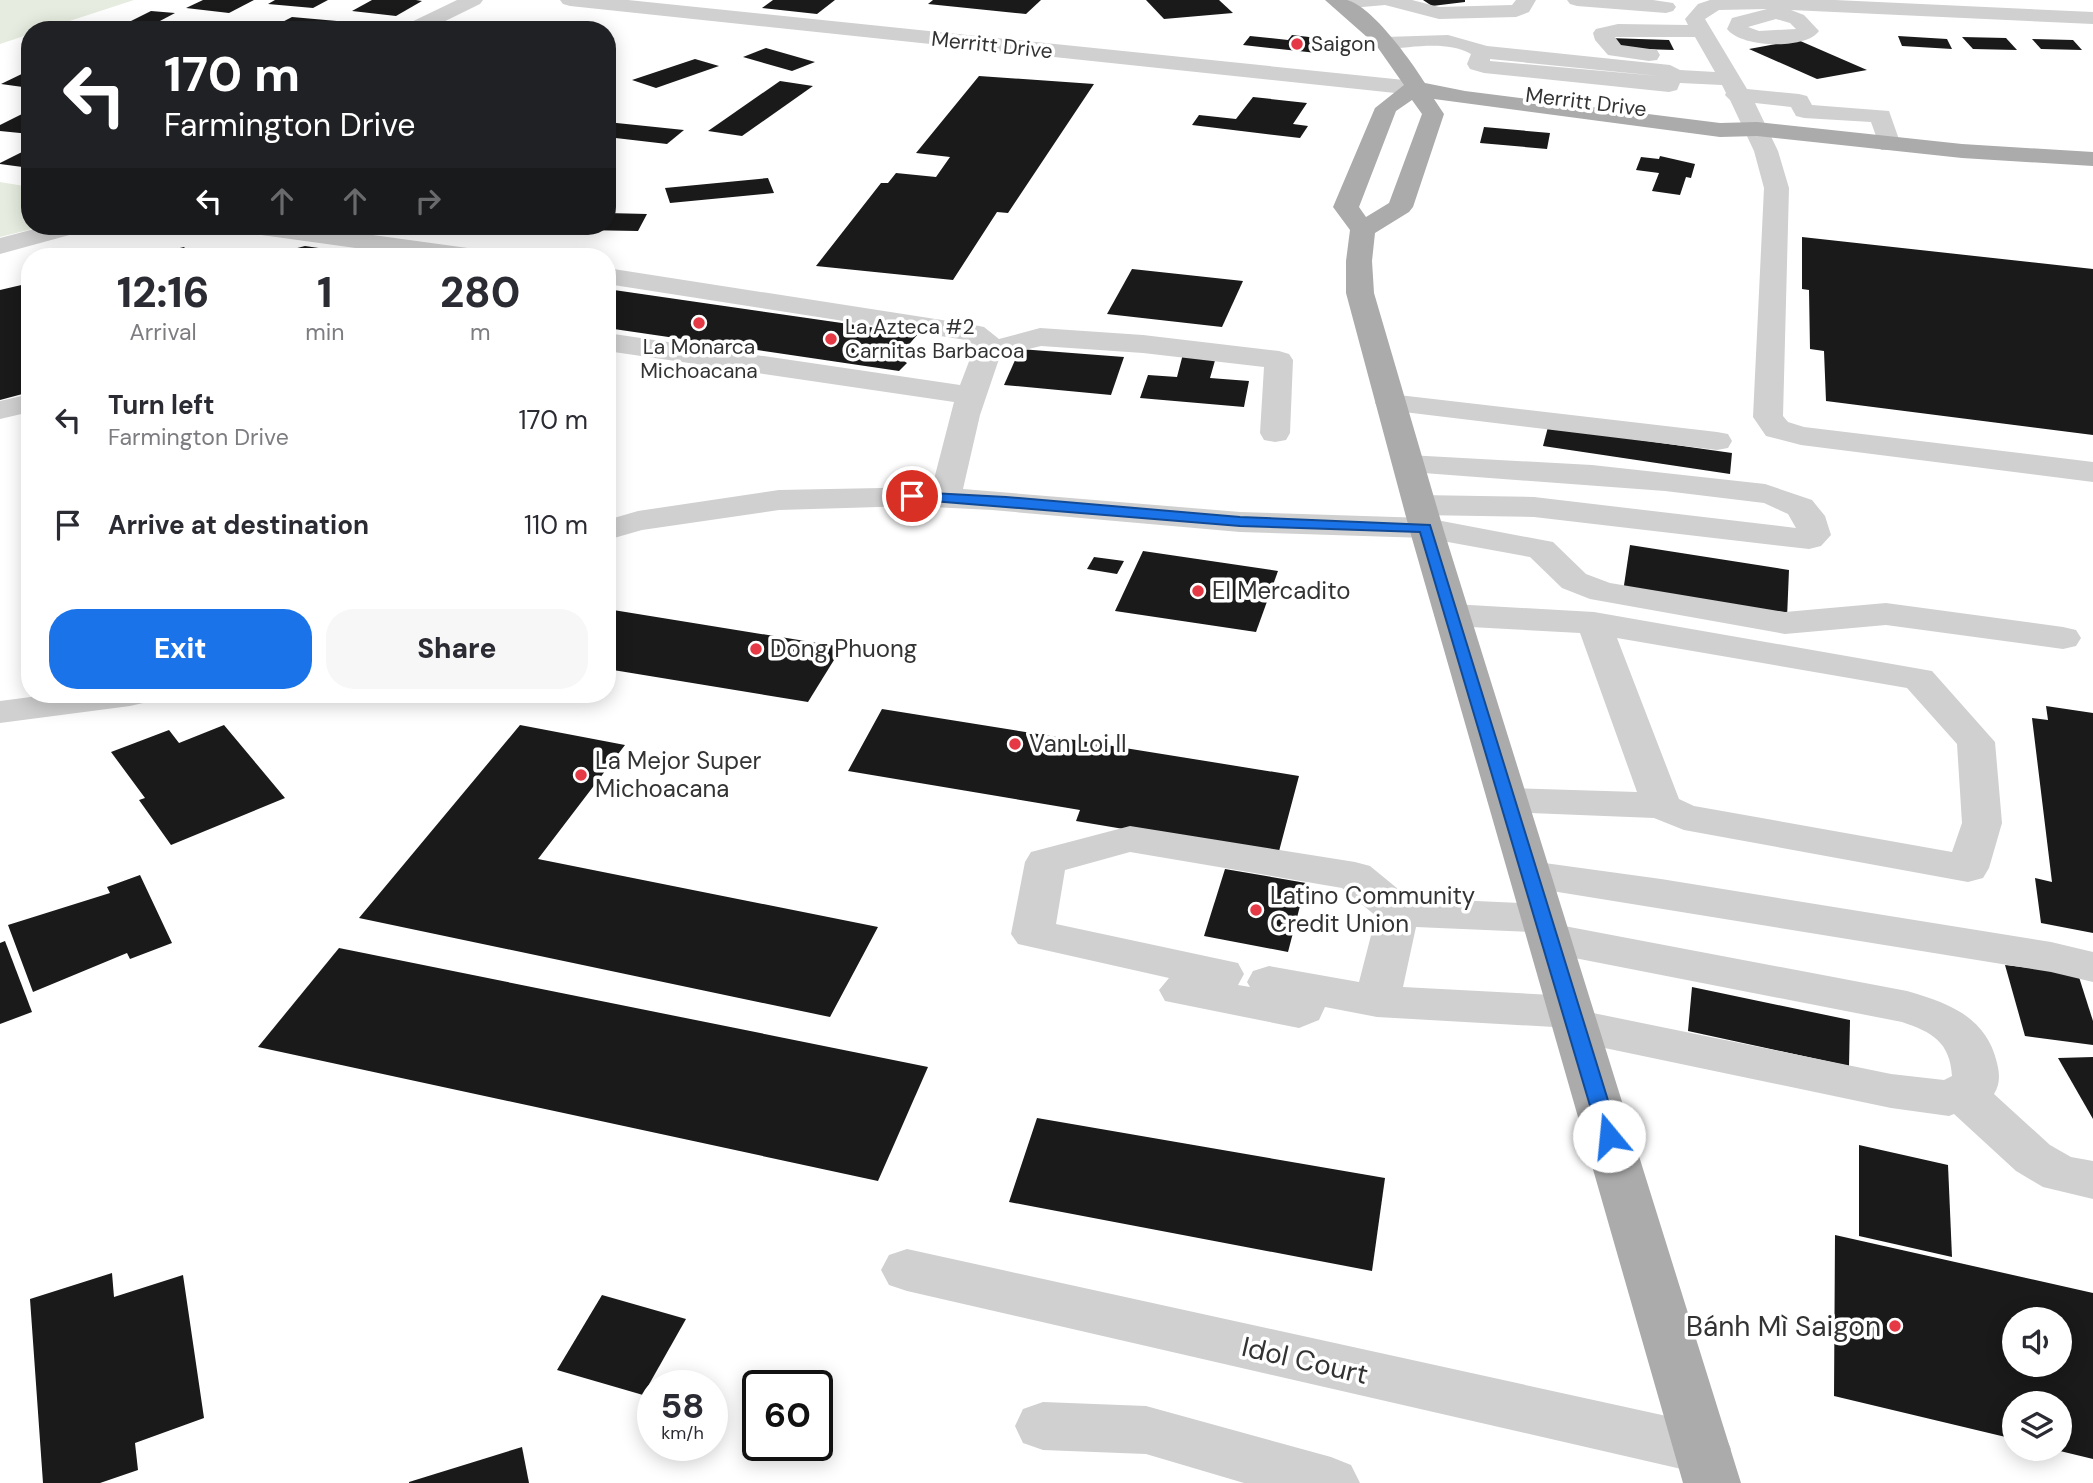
<!DOCTYPE html>
<html lang="en">
<head>
<meta charset="utf-8">
<style>
	:root { --surface:#fff; --page:#f7f7f7; --text:#2b2b33; --muted:#7c7c81; --accent:#1a73e8 }
	body { margin:0; font-family:"DM Sans",sans-serif; background:var(--page); color:var(--text); height:100vh; display:flex; flex-direction:column; font-size:26px; white-space:nowrap }
	* { box-sizing:border-box; margin:0 }
	p { font-size:23px; color:var(--muted) }
	.icon { flex:none; width:38px; height:38px; fill:none; stroke:currentColor; stroke-width:2; stroke-linecap:round; stroke-linejoin:round }
	.map { position:relative; flex:1; overflow:hidden }
	.drawer { position:absolute; left:21px; top:248px; width:595px; height:455px; display:flex; flex-direction:column; background:var(--surface); border-radius:28px; box-shadow:0 4px 18px #0003 }
	.drawer>* { flex:none }
	.top-card { position:absolute; left:21px; top:21px; width:595px; height:214px; border-radius:28px; box-shadow:0 4px 18px #0003; background:#202124; color:#fff; overflow:hidden }
	.tools { position:absolute; left:2002px; top:1307px; display:grid; gap:14px }
	.tools a { display:grid; place-items:center; width:70px; height:70px; border-radius:50%; background:var(--surface); box-shadow:0 4px 18px #0003; font-size:35px }
	.speed { position:absolute; left:637px; top:1370px; display:flex; gap:14px; font-size:35px; font-weight:700; text-align:center }
	.speed>* { display:grid; place-content:center; width:91px; height:91px; border-radius:50%; background:var(--surface); box-shadow:0 4px 18px #0003; line-height:1 }
	.speed small { font-size:18px; font-weight:400 }
	.speed .limit { border:4px solid #111; border-radius:10px; background:#fff; color:#111 }
	.pin { position:absolute; display:grid; place-items:center; width:60px; height:60px; color:#fff; margin:-30px; border:4px solid #fff; border-radius:50%; box-shadow:0 2px 7px #0007 }
	.me { position:absolute; width:77px; margin:-38px; rotate:343deg; stroke-linejoin:round; filter:drop-shadow(0 0 5px #0008) }
	.turn { display:flex; align-items:center; gap:24px; height:147px; padding:0 28px; font-size:32px }
	.turn .icon { width:91px; height:91px; stroke-width:2.5 }
	.turn b { display:block; font-size:49px; line-height:60px }
	.lanes { display:flex; align-items:center; height:66px; padding:0 28px; background:#0003; justify-content:center; gap:35px; direction:ltr }
	.lanes .off { opacity:.35 }
	.eta { display:flex; justify-content:space-evenly; align-items:center; height:119px; text-align:center }
	.eta b { font-size:42px; font-weight:800; line-height:49px }
	.action { display:flex; gap:14px; margin-top:auto; padding:14px 28px }
	.action a { flex:1; height:80px; border-radius:28px; background:var(--accent); color:#fff; font-size:28px; font-weight:800; line-height:80px; text-align:center }
	.action a+a { background:var(--page); color:var(--text) }
	ul { padding:0; list-style:none }
	li { display:flex; align-items:center; gap:21px; height:105px; padding:0 28px }
	li div { flex:1 }
	li b { display:block; font-size:26px }
	li em { font-style:normal }
	.map>svg:first-child { display:block }
	.green { fill:#e6ecdf }
	.building { fill:#1a1a1a; fill-rule:evenodd }
	.lines { fill:none; stroke-linecap:round; stroke-linejoin:round }
	.minor { fill:#d0d0d0; fill-rule:evenodd }
	.major { fill:#ababab; fill-rule:evenodd }
	.route { fill:#1a73e8; stroke:#114b97; stroke-width:2 }
	.poi-dot { fill:#e63946; stroke:#fff; stroke-width:2.5 }
	.labels { text-anchor:middle; stroke-width:7; stroke-linejoin:round; paint-order:stroke }
	.far-poi-label { font-size:21px; fill:#333; stroke:#fff; text-anchor:start }
	.far-street-label { font-size:21px; fill:#333; stroke:#fff }
	.poi-label { font-size:24px; fill:#333; stroke:#fff; text-anchor:start }
	.near-poi-label { font-size:28px; fill:#333; stroke:#fff; text-anchor:end }
	.near-street-label { font-size:28px; fill:#333; stroke:#fff }
</style>
</head>
<body>
<div class="map">
<svg width="2093" height="1483" viewBox="0 0 2093 1483">
	<rect width="100%" height="100%" fill="#fff"/>
	<g class="green">
		<polygon points="0,0 134,0 42,30 30,30 30,34 0,44"/>
		<polygon points="0,182 30,187 30,226 44,226 0,237"/>
	</g>
	<g class="building">
		<polygon points="203,0 254,0 229,13 186,8"/>
		<polygon points="275,0 328,0 313,8 268,4"/>
		<polygon points="372,0 416,0 422,1 396,16 352,11"/>
		<polygon points="773,0 835,0 817,14 762,8"/>
		<polygon points="933,0 1041,0 1026,14 928,4"/>
		<polygon points="1146,0 1219,0 1233,13 1164,19"/>
		<polygon points="1423,0 1465,0 1465,2 1432,6"/>
		<polygon points="151,11 175,13 143,30 113,30"/>
		<polygon points="292,17 337,21 322,30 267,30"/>
		<polygon points="521,22 549,25 542,30 507,30"/>
		<polygon points="1292,35 1326,39 1317,53 1243,45 1250,36 1288,40"/>
		<polygon points="1898,36 1947,39 1952,49 1902,46"/>
		<polygon points="1962,37 2006,38 2017,50 1973,49"/>
		<polygon points="1609,38 1669,40 1674,50 1612,48"/>
		<polygon points="2032,39 2073,40 2082,50 2041,49"/>
		<polygon points="1798,40 1867,70 1817,79 1749,49"/>
		<polygon points="766,48 815,62 792,71 743,57"/>
		<polygon points="695,59 719,66 656,88 632,80"/>
		<polygon points="30,70 30,88 1,84"/>
		<polygon points="979,76 1094,84 1008,213 997,212 953,280 816,266 881,183 888,183 896,173 936,177 950,157 916,153"/>
		<polygon points="780,81 813,86 742,136 708,131"/>
		<polygon points="1253,97 1307,103 1293,124 1308,126 1300,138 1192,125 1199,115 1236,119"/>
		<polygon points="30,110 30,134 0,131 0,125"/>
		<polygon points="607,122 684,130 667,144 607,137"/>
		<polygon points="1484,127 1550,133 1547,149 1480,143"/>
		<polygon points="30,148 30,168 0,164 0,163"/>
		<polygon points="1660,156 1695,164 1691,178 1686,177 1680,195 1652,191 1659,173 1636,170 1641,157 1659,159"/>
		<polygon points="768,178 774,193 670,203 665,188"/>
		<polygon points="607,213 647,214 638,231 524,229 526,226 607,226"/>
		<polygon points="1802,237 2093,269 2093,435 1826,401 1824,351 1810,349 1809,290 1802,289"/>
		<polygon points="305,246 373,256 373,257 263,257"/>
		<polygon points="184,247 193,257 147,257 147,256"/>
		<polygon points="1132,269 1243,281 1222,327 1107,314"/>
		<polygon points="30,283 30,392 0,400 0,290"/>
		<polygon points="607,289 918,334 898,357 907,363 899,371 607,328"/>
		<polygon points="1020,349 1124,357 1111,395 1004,385"/>
		<polygon points="1183,354 1216,357 1210,378 1249,381 1244,407 1140,398 1148,375 1177,377"/>
		<polygon points="1548,427 1732,453 1730,474 1543,446"/>
		<polygon points="1630,545 1789,570 1787,618 1623,592"/>
		<polygon points="1143,551 1278,571 1256,632 1115,611"/>
		<polygon points="1094,557 1124,561 1117,574 1087,569"/>
		<polygon points="607,609 842,647 808,702 607,669"/>
		<polygon points="2046,706 2093,713 2093,933 2041,923 2035,878 2052,882 2032,718 2048,720"/>
		<polygon points="882,709 1299,776 1278,855 1076,821 1080,810 848,771"/>
		<polygon points="224,725 285,798 171,845 139,800 145,798 111,752 169,730 179,743"/>
		<polygon points="520,725 625,745 538,859 878,927 830,1017 359,918"/>
		<polygon points="1225,869 1306,883 1288,952 1204,936"/>
		<polygon points="140,875 172,943 130,959 127,953 33,992 8,925 110,893 107,887"/>
		<polygon points="5,941 32,1012 0,1024 0,943"/>
		<polygon points="339,948 928,1067 878,1181 258,1047"/>
		<polygon points="2005,965 2078,974 2093,1021 2093,1045 2025,1036"/>
		<polygon points="1692,987 1850,1020 1849,1066 1688,1031"/>
		<polygon points="2093,1057 2093,1119 2058,1058"/>
		<polygon points="1037,1118 1385,1178 1372,1271 1009,1202"/>
		<polygon points="1859,1145 1948,1165 1952,1257 1859,1236"/>
		<path d="M1835,1235l258,58v166l-33,-8v-47h-46v35l-180,-43zM2014,1320h46v45h-46z"/>
		<polygon points="112,1273 114,1297 183,1275 204,1418 135,1443 138,1470 100,1483 43,1483 30,1299"/>
		<polygon points="602,1295 686,1319 643,1395 557,1370"/>
		<polygon points="522,1447 529,1483 409,1483 409,1482"/>
	</g>
	<g class="lines">
		<g class="minor">
			<polygon points="457,0 483,0 480,4 427,30 400,30 403,26"/>
			<polygon points="560,0 628,0 1414,81 1422,83 1425,88 1422,93 1414,95 570,6 563,4"/>
			<polygon points="1332,0 1412,0 1439,7 1512,5 1516,0 1536,0 1529,12 1516,17 1439,19 1385,5 1340,9 1333,7 1330,3"/>
			<polygon points="1567,0 1653,0 1673,3 1676,7 1673,11 1666,13 1577,6 1570,4"/>
			<path d="M1710,0h125l258,12v12l-302,-14 13,5 15,16c-13,19 -78,17 -92,-2l5,-11 35,-9 -48,1 -14,9 42,70 52,5 8,2 5,9 77,6 12,34 -4,5h-16l-10,-28 -67,-4 -8,-2 -5,-9 -36,-4 23,48 11,37 -6,228 5,6 16,5 289,35v20l-292,-37 -35,-9 -13,-19 11,-229 -10,-37 -24,-51 -5,-5 1,-2 -4,-8 -42,-2 -3,7 -8,2 -185,-19 -14,-4 -3,-5 4,-10c-25,-14 -59,-6 -86,-5l-7,-2 -3,-4 3,-4 7,-2 63,-2 39,11 183,19 10,5 35,2 -20,-35h-80l6,8 36,5 3,5 -3,5 -8,1 -41,-6 -13,-15 -2,-7 3,-4 22,-5 70,1 -3,-6 13,-15zM1776,19l14,4 6,6 -37,2 -11,-4zM1490,59l169,17 -169,-15z"/>
			<polygon points="46,226 88,226 84,231 0,254 0,238"/>
			<polygon points="241,226 307,226 475,249 484,251 488,257 421,257 254,234 245,231"/>
			<polygon points="607,268 974,325 984,327 999,339 1040,328 1143,335 1279,351 1289,354 1293,360 1290,433 1286,440 1275,442 1264,440 1260,433 1264,367 1143,353 1041,346 1000,356 980,415 963,489 1240,512 1426,518 1553,542 1586,574 1610,583 1785,612 1886,603 2063,627 2076,630 2081,638 2076,646 2063,649 1886,625 1785,634 1590,599 1562,588 1530,557 1426,538 1240,532 992,510 912,506 779,510 642,530 607,540 607,520 638,511 779,490 932,487 954,402 607,351 607,333 960,385 973,351 972,344 966,340 607,284"/>
			<polygon points="30,394 30,412 0,419 0,401"/>
			<polygon points="1390,394 1717,432 1728,434 1732,441 1728,448 1717,450 1379,409 1375,403 1379,397"/>
			<polygon points="1408,455 1592,465 1765,484 1812,500 1825,516 1831,535 1821,546 1809,549 1534,517 1419,515 1407,512 1403,505 1407,498 1419,495 1534,497 1796,528 1788,514 1764,503 1665,491 1397,471 1392,464 1397,457"/>
			<path d="M1452,604l142,8 338,59 63,71 7,81 -13,45 -6,10 -15,4 -284,-52 -30,-12 -147,-6 -14,-3 -6,-9 6,-9 14,-3 130,4 -57,-159 -128,-7 -12,-4 -6,-7 6,-7zM1617,638l290,50 50,56 5,79 -10,29 -258,-46 -15,-7z"/>
			<polygon points="46,695 149,695 143,703 130,706 0,723 0,701"/>
			<path d="M1130,826l225,36 15,4 39,32 133,6 15,4 6,10 -4,7 348,66c41,12 79,25 90,72 3,12 3,21 -3,31l56,51 21,12 22,4v38l-50,-12 -27,-16 -62,-57 -5,2 -58,-8 -315,-66 -16,-4 -6,-11 -177,-10 -52,-10 -6,13 -20,8 -134,-27 -6,-11 10,-12 -151,-34 -7,-10 14,-72 6,-10zM1130,852l212,36 34,28 -17,66 -90,-16 -16,5 -6,11 3,5 -12,-2 6,-11 -6,-11 -182,-39 9,-54zM1416,927l115,5 -4,6 7,10 15,5 353,69c30,10 48,20 50,54l-8,4 -53,-6 -298,-61 -6,-12 -16,-5 -168,-9z"/>
			<polygon points="1530,861 1661,879 2051,942 2093,952 2093,982 2051,972 1515,885 1509,875 1515,865"/>
			<polygon points="907,1249 1703,1424 1723,1431 1731,1449 1723,1467 1703,1474 907,1291 889,1285 881,1270 889,1255"/>
			<polygon points="1043,1402 1146,1406 1331,1457 1351,1465 1360,1483 1244,1483 1146,1454 1043,1450 1023,1443 1015,1426 1023,1409"/>
		</g>
		<path class="major" d="M1325,0c7,0 16,0 22,0 25,6 65,62 78,83l40,8 255,32 37,-1 205,22 131,8v14l-131,-8 -205,-22 -37,1 -286,-38 10,15 -31,93 -4,5 -34,21 -3,28 2,32 69,235 298,955h-58l-274,-955 -63,-235v-32l4,-31 -17,-23 42,-99 29,-23 -28,-40zM1412,100l10,14 -33,89 -23,14 -7,-10 37,-96z"/>
	</g>
	<polygon class="route" points="912,492 1006,497 1240,517 1430,525 1619,1136 1616,1142 1609,1144 1602,1142 1599,1136 1420,532 1240,526 908,499 908,493"/>
	<g class="poi-dot">
		<circle cx="1297" cy="44" r="7"/>
		<circle cx="699" cy="323" r="7"/>
		<circle cx="831" cy="339" r="7"/>
		<circle cx="1198" cy="591" r="7"/>
		<circle cx="756" cy="649" r="7"/>
		<circle cx="1015" cy="744" r="7"/>
		<circle cx="581" cy="775" r="7"/>
		<circle cx="1256" cy="910" r="7"/>
		<circle cx="1895" cy="1326" r="7"/>
	</g>
	<g class="labels">
		<g class="far-poi-label">
			<text x="1311" y="51">Saigon</text>
			<text x="845" y="334">La Azteca #2<tspan x="845" dy="24">Carnitas Barbacoa</tspan></text>
			<text x="699" y="354" text-anchor="middle">La Monarca<tspan x="699" dy="24">Michoacana</tspan></text>
		</g>
		<g class="far-street-label">
			<text transform="translate(992 45) rotate(6)" y="7">Merritt Drive</text>
			<text transform="translate(1586 102) rotate(7)" y="7">Merritt Drive</text>
		</g>
		<g class="poi-label">
			<text x="1212" y="599">El Mercadito</text>
			<text x="770" y="657">Dong Phuong</text>
			<text x="1029" y="752">Van Loi II</text>
			<text x="595" y="769">La Mejor Super<tspan x="595" dy="28">Michoacana</tspan></text>
			<text x="1270" y="904">Latino Community<tspan x="1270" dy="28">Credit Union</tspan></text>
		</g>
		<g class="near-poi-label">
			<text x="1881" y="1336">Bánh Mì Saigon</text>
		</g>
		<g class="near-street-label">
			<text transform="translate(1305 1360) rotate(13)" y="10">Idol Court</text>
		</g>
	</g>
</svg>
<div class="tools">
<a><svg class="icon" aria-label="sound" viewBox="0 0 24 24"><path d="M4 9h4l5-4v14l-5-4H4zM17 9q2 3 0 6"/></svg></a>
<a><svg class="icon" aria-label="layers" viewBox="0 0 24 24"><path d="M12 4l9 5-9 5-9-5zM3 14l9 5 9-5"/></svg></a>
</div>
<div class="speed"><div>58<small>km/h</small></div><div class="limit">60</div></div>
<div class="pin" style="left:912px;top:496px;background:#d93025"><svg class="icon" aria-label="arrive" viewBox="0 0 24 24"><path d="M6 21V4h12l-3 4 3 4H6"/></svg></div>
<svg class="me" style="left:1609px;top:1136px" viewBox="-20 -20 40 40"><circle r="19" fill="#fff"/><path d="M0-13L10 11 0 6-10 11z" fill="#1a73e8"/></svg>
<div class="top-card">
<div class="turn"><svg class="icon" aria-label="left" viewBox="0 0 24 24"><path d="M17 20v-9H6M10 6l-5 5 5 5"/></svg><div><b>170 m</b>Farmington Drive</div></div>
<div class="lanes"><svg class="icon" aria-label="left" viewBox="0 0 24 24"><path d="M17 20v-9H6M10 6l-5 5 5 5"/></svg><svg class="icon off" aria-label="ahead" viewBox="0 0 24 24"><path d="M12 20V5M6 11l6-6 6 6"/></svg><svg class="icon off" aria-label="ahead" viewBox="0 0 24 24"><path d="M12 20V5M6 11l6-6 6 6"/></svg><svg class="icon off" aria-label="right" viewBox="0 0 24 24"><path d="M7 20v-9h11M14 6l5 5-5 5"/></svg></div>
</div>
<section class="drawer">
<div class="eta">
<div><b>12:16</b><p>Arrival</p></div>
<div><b>1</b><p>min</p></div>
<div><b>280</b><p>m</p></div>
</div>
<ul>
<li><svg class="icon" aria-label="left" viewBox="0 0 24 24"><path d="M17 20v-9H6M10 6l-5 5 5 5"/></svg><div><b>Turn left</b><p>Farmington Drive</p></div><em>170 m</em></li>
<li><svg class="icon" aria-label="arrive" viewBox="0 0 24 24"><path d="M6 21V4h12l-3 4 3 4H6"/></svg><div><b>Arrive at destination</b></div><em>110 m</em></li>
</ul>
<div class="action"><a>Exit</a><a>Share</a></div>
</section>
</div>
</body>
</html>
